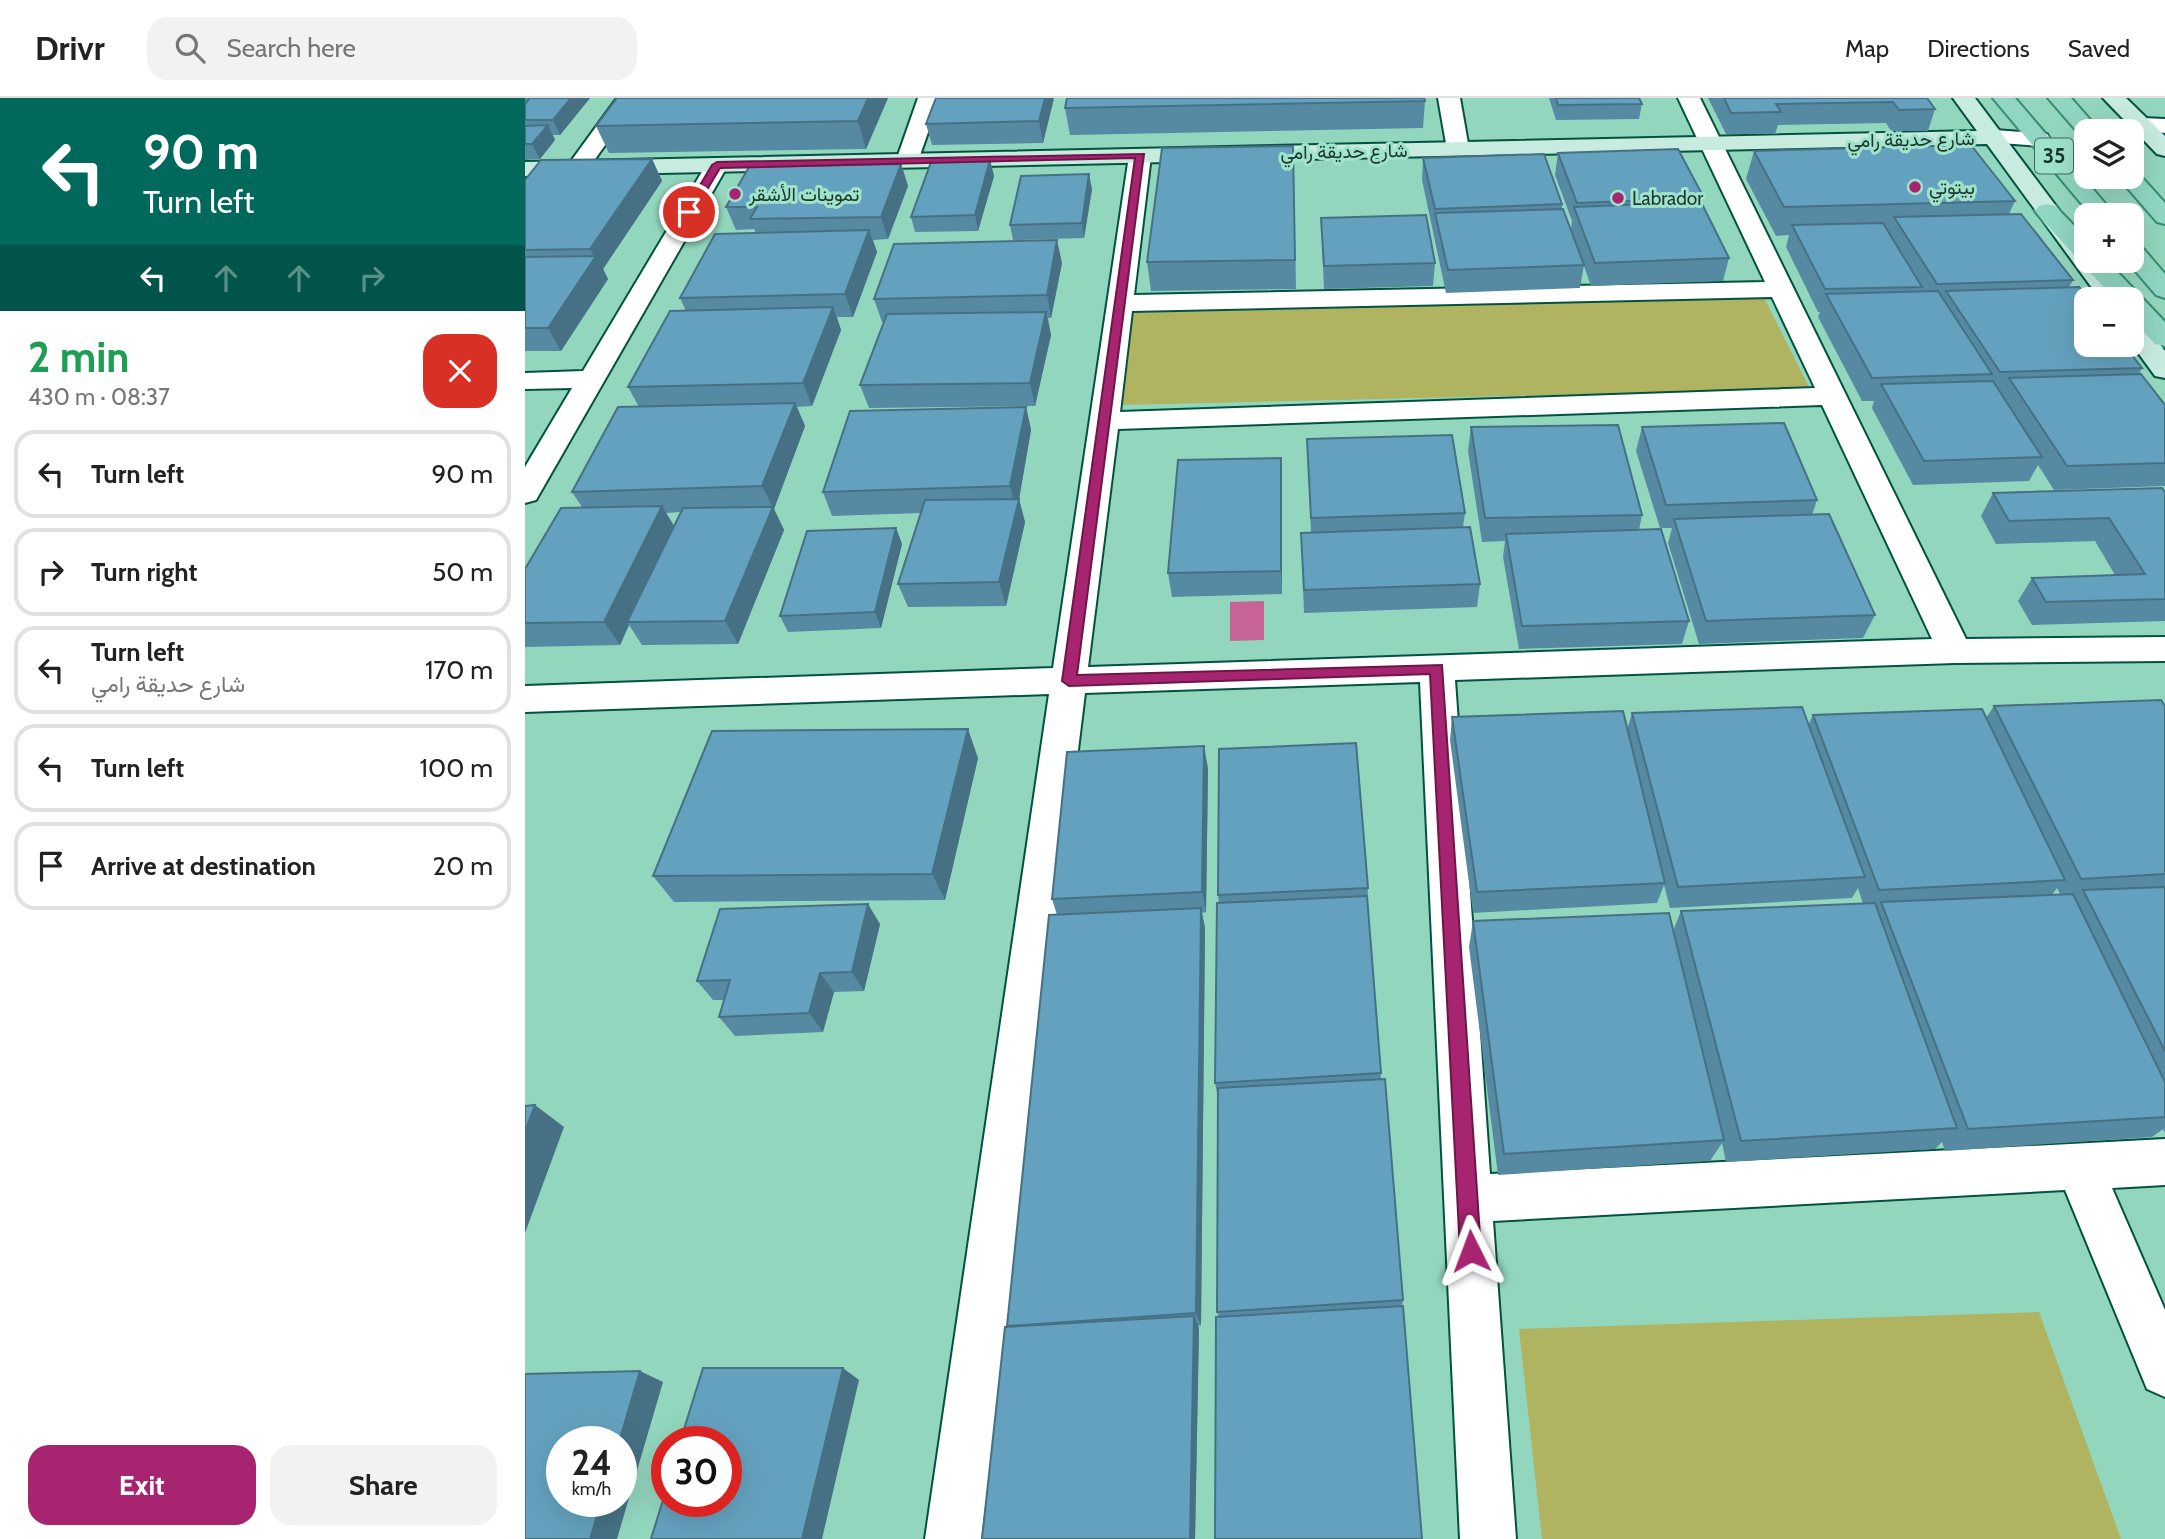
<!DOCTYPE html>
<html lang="en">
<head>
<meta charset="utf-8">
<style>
	:root { --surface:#fff; --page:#f2f2f2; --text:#222; --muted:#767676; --line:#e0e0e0; --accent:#a72470 }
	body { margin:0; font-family:Cabin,Vazirmatn,sans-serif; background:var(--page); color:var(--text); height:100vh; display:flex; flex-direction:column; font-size:26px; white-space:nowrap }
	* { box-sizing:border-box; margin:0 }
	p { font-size:23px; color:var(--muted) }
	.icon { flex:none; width:38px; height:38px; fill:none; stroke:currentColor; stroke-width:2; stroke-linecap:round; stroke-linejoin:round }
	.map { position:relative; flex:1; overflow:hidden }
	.panel { display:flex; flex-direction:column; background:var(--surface); width:525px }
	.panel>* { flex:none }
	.top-card { background:#00695c; color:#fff; overflow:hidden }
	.fabs { position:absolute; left:1549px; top:21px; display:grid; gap:14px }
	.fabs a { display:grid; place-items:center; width:70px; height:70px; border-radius:14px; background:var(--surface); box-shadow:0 7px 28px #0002; font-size:35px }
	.speed { position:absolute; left:21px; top:1328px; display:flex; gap:14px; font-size:35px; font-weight:700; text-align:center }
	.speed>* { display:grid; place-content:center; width:91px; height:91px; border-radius:50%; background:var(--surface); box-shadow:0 7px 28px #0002; line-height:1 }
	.speed small { font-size:18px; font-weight:400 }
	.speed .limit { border:10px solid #d22; background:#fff; color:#111 }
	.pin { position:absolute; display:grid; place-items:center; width:60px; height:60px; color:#fff; margin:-30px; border:4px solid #fff; border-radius:50%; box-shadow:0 2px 7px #0007 }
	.me { position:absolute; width:77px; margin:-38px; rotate:357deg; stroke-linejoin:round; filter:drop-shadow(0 0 5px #0008) }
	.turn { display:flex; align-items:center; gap:24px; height:147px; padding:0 28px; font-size:32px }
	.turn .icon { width:91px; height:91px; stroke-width:2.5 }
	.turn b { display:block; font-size:49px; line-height:60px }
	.lanes { display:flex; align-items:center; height:66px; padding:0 28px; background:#0003; justify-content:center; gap:35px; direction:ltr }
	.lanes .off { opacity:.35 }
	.round { display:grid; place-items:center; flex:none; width:74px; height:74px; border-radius:21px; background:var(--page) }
	.headline { display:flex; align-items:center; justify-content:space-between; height:119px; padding:0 28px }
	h1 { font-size:42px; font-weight:700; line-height:52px; color:#1e9e55 }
	.action { display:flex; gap:14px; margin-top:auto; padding:14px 28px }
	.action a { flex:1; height:80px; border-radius:21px; background:var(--accent); color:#fff; font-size:28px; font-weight:700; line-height:80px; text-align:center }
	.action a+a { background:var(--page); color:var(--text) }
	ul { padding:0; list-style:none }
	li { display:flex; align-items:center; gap:21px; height:88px; margin:0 14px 10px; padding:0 14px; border:4px solid var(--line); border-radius:21px }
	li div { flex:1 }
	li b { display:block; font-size:26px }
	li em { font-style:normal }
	header { display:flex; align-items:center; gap:42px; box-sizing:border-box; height:98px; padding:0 35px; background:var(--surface); border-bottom:2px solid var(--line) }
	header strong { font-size:33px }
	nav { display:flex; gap:38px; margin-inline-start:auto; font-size:24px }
	.search { width:490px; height:63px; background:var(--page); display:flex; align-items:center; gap:18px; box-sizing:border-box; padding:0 24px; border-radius:21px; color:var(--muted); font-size:26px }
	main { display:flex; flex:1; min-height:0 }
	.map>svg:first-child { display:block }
	.green { fill:#b0b360 }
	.water { fill:#c66595 }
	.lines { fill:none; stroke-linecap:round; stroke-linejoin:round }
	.street-casing { stroke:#02523f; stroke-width:4 }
	.secondary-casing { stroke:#02523f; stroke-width:4 }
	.primary-casing { stroke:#378c73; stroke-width:4 }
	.street { fill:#fff; fill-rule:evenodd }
	.secondary { fill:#c8ebe0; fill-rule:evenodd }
	.primary { fill:#90d6c2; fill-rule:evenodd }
	.wall { fill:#568aa3; fill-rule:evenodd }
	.shaded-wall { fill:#467185 }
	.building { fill:#64a1be; stroke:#467185; stroke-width:2 }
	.route { fill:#a72470; stroke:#6d1749; stroke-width:2 }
	.poi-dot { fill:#a72470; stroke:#9fe3cb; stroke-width:2.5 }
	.labels { text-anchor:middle; stroke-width:6; stroke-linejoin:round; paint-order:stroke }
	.far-street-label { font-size:19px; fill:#1a362d; stroke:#9fe3cb }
	.far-poi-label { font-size:19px; fill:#1a362d; stroke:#9fe3cb; text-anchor:start }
	.shield { fill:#9fe3cb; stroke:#426a5c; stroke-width:2 }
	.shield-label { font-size:21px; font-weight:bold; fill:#1a362d }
</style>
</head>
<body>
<header>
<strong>Drivr</strong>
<div class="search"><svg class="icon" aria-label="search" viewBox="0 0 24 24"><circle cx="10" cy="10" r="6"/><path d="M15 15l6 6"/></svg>Search here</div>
<nav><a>Map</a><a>Directions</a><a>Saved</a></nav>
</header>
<main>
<section class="panel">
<div class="top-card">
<div class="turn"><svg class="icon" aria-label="left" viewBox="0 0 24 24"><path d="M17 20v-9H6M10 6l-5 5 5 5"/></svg><div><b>90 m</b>Turn left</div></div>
<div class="lanes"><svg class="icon" aria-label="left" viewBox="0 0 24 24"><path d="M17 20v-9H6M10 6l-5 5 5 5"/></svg><svg class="icon off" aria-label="ahead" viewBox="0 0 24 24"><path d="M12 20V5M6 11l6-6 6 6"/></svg><svg class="icon off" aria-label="ahead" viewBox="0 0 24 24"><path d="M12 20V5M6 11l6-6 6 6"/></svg><svg class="icon off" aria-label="right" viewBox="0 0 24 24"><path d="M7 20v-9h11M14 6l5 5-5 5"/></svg></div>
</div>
<div class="headline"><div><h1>2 min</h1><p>430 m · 08:37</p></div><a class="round" style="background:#d93025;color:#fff"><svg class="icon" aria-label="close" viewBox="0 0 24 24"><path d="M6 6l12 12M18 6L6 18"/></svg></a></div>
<ul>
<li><svg class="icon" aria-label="left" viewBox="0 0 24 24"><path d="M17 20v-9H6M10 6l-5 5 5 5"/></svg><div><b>Turn left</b></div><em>90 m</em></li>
<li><svg class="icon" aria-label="right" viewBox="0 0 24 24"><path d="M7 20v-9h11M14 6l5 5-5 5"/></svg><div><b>Turn right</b></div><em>50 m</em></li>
<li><svg class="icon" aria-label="left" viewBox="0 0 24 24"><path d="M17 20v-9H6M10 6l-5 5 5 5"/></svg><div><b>Turn left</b><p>شارع حديقة رامي</p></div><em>170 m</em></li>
<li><svg class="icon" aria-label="left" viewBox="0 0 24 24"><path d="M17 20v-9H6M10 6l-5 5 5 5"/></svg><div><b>Turn left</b></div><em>100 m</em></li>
<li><svg class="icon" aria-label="arrive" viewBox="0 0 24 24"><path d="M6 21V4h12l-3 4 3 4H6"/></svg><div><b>Arrive at destination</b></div><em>20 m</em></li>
</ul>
<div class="action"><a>Exit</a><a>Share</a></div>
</section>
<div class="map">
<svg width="1640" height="1441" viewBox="0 0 1640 1441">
	<rect width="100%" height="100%" fill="#93d6be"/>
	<g class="green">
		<polygon points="1239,200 1285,291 595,307 607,215"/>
		<polygon points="1514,1214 1596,1441 1017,1441 994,1231"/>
	</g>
	<polygon class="water" points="739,503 739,542 705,543 705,504"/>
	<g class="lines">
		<g class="street-casing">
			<g id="street">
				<polygon points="92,0 114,0 60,75 44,75 41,70"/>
				<polygon points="393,0 415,0 393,63 390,68 374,68 371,63"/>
				<polygon points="913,0 935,0 944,51 941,56 925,56 922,51"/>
				<path d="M1153,0h22l266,541 199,-2v24l-210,2 -500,17 35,494 675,-35v46l-53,3 53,122v87l-18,-8 -82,-199 -572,31 23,318h-56l-40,-857 -335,11 -104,846h-56l124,-845 -524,18v-26l528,-18 76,-512 3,-5h16l3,5 -17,139 631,-13zM1247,199l43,91 -695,24 12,-101zM1297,307l110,234 -844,28 30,-238z"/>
				<polygon points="1618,20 1640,21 1640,35 1610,32 1607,27 1610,22"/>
				<polygon points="1470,32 1522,36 1525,41 1522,46 1514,48 1462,44 1459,39 1462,34"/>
				<polygon points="192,60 200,62 203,67 15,395 11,402 0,405 0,369 47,290 0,291 0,275 58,273 181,67 184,62"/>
			</g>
		</g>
		<g class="secondary-casing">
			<g id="secondary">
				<polygon points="1428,0 1450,0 1561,148 1561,163 1572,163 1601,201 1575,201 1462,46 0,78 0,64 1452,33"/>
				<polygon points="1578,0 1601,0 1640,38 1640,58 1632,56"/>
				<polygon points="1606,218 1615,220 1640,253 1640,280 1630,278 1606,245"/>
			</g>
		</g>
		<g class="primary-casing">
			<g id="primary">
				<polygon points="1468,0 1490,0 1590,117 1566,117"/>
				<polygon points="1523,0 1546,0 1575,33 1561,33 1561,39 1556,38"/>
				<polygon points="1606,73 1612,74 1640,105 1640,126 1632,124 1593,79 1606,79"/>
				<polygon points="1522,106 1530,108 1561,140 1561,163 1582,163 1640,224 1640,248 1630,246 1606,220 1606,201 1590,201 1559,168 1557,161 1552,160 1514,118 1510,113 1514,108"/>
				<polygon points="1606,145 1615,147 1640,176 1640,200 1631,197 1602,163 1606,163"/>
			</g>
		</g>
		<use href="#street" class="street"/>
		<use href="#secondary" class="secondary"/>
		<use href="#primary" class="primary"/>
	</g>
	<g class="wall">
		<polygon points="0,0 65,0 35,37 28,37 30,42 15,61 0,62 0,6 2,4 0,4"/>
		<polygon points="363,0 341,51 84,55 71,28"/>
		<polygon points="411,0 529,0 518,45 407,47 401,26"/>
		<polygon points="1024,0 1114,0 1117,6 1114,21 1031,22"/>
		<polygon points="1183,0 1402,0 1410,11 1403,33 1366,33 1361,25 1253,27 1250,36 1201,36"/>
		<polygon points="900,3 898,30 545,37 540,10"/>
		<polygon points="1229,53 1490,103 1484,116 1548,182 1544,189 1617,270 1614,276 1640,307 1640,388 1529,392 1513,367 1504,383 1388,387 1347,310 1349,303 1337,303 1293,219 1295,214 1293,214 1261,149 1264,137 1251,138 1221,81"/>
		<polygon points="1033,55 1179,100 1177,107 1204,160 1198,183 1066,188 1046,131 1047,123 1030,77"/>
		<polygon points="898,60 1037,106 1037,111 1059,167 1055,190 921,195 897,82"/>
		<polygon points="127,61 137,83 78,171 83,181 36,253 0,253 0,82"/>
		<polygon points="465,62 469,78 453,133 390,134 386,119"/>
		<path d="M376,66l7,22 -20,53 -15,1 4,12 -24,65h-16l4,13 -29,76 -15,1 8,19 -31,83 10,21 -46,114 -96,1 -13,-20 -9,20 -95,2v-78l57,-62 -10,-15 67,-85 -11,-20 58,-76 -6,-13 76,-65 -2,-4 -18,1 -10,-23zM156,414l-7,15 -8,-14z"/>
		<polygon points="769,76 771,191 626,193 622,164"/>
		<polygon points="567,91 559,140 488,142 485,127"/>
		<polygon points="796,120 910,165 908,188 799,191"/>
		<polygon points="537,165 526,220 523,220 526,237 510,308 344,310 335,287 359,224 357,224 349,201"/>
		<polygon points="501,309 506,332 494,401 500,424 481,508 383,509 373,486 396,415 307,418 298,394"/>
		<polygon points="946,329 1117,417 1114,432 1164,523 1157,546 994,551 978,459 980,443 957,444 943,353"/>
		<polygon points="1117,329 1292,402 1287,417 1350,517 1338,540 1174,546 1143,445 1147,430 1135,430 1111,353"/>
		<polygon points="782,341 940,415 938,429 955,486 952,509 779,515 776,435 786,435"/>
		<polygon points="757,384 757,496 647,499 643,475"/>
		<polygon points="1640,394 1640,523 1507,527 1493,503 1507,480 1590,477 1570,443 1471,446 1456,418 1468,395"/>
		<polygon points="371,430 377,446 356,530 263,534 255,518"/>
		<path d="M1469,608h171v427l-2,-4 -11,8 -207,14 -3,-9 -7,7 -209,13 -4,-19 -12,18 -212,14 -29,-228 4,-26 200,10 8,-20 182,-7 -5,-16 -6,10 -182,10 -6,-23 -7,18 -184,10 -23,-173 2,-23 175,13 5,-17 176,12 5,-10 173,3zM1532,790l3,6 -8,1z"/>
		<polygon points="453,660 420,802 149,804 128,778"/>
		<polygon points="683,670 681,814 677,815 680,830 676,1227 673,1228 674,1230 670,1441 457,1441 483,1229 482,1228 532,817 527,801"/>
		<polygon points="843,790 842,808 856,981 878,1202 877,1208 694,1219 692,1214 693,1000 690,985 694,805 693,797"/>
		<polygon points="355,826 339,893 309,894 298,934 210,938 194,919 199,902 188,902 172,883"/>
	</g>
	<g class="shaded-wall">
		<polygon points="46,0 65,0 35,37 28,22"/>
		<polygon points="343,0 363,0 341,51 333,23"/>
		<polygon points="520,0 529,0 518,45 514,23"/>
		<polygon points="23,27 30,42 15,61 7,46"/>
		<polygon points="127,61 137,83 78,171 83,181 36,253 23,230 70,160 65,151"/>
		<polygon points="465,62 469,78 453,133 450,117"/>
		<polygon points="376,66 383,88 363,141 356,119"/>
		<polygon points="564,76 567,91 559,140 557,125"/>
		<polygon points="344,132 352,154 328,219 320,196"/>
		<polygon points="532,142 537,165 526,220 522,197"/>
		<polygon points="308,209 316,232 287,308 278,285"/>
		<polygon points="521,214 526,237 510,308 505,285"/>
		<polygon points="270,305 280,328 249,411 259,432 213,546 200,523 248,410 237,388"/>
		<polygon points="501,309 506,332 494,401 500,424 481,508 474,484 491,410 485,388"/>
		<polygon points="756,360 757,384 757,496 756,473"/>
		<polygon points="137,408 151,431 102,524 104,527 95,547 79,524"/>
		<polygon points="371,430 377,446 356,530 350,514"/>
		<polygon points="443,631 453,660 420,802 407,776"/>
		<polygon points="679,648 683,670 681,814 677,794"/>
		<polygon points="343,806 355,826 339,893 327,874"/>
		<polygon points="676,810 680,830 676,1227 671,1215"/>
		<polygon points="295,875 309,894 298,934 284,915"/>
		<polygon points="10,1007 39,1029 0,1135 0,1033"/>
		<polygon points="669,1218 674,1230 670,1441 665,1441"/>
		<polygon points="318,1270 334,1282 297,1441 277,1441"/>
		<polygon points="115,1273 138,1284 92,1441 65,1441 76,1404 96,1404 96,1344 94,1344"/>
	</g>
	<g class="building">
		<polygon points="5,0 46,0 28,22 0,22 0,6"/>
		<polygon points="92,0 343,0 333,23 71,28"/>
		<polygon points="411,0 520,0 514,23 401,26"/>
		<polygon points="542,0 899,0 900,3 540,10"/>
		<polygon points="1031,0 1114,0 1117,6 1033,7"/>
		<polygon points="1199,0 1402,0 1410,11 1374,12 1368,4 1251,6 1256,14 1206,15"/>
		<polygon points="23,27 7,46 0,46 0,28"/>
		<polygon points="1446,47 1490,103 1259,109 1229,53"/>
		<polygon points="768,48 770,162 622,164 637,50"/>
		<polygon points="1153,51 1179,100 1052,105 1033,55"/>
		<polygon points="1019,56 1037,106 910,111 898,60"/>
		<polygon points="127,61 65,151 0,152 0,82 16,62"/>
		<polygon points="465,62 450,117 386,119 406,64"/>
		<polygon points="376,66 356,119 225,121 232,109 201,109 224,69"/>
		<polygon points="564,76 557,125 485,127 496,78"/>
		<polygon points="1176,104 1204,160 1070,165 1049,109"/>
		<polygon points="1038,111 1059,167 923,172 910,115"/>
		<polygon points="1496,116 1548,182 1412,186 1369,119"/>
		<polygon points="901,117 910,165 799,168 796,120"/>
		<polygon points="1358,125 1397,189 1300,191 1267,127"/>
		<polygon points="344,132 320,196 155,200 190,136"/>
		<polygon points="532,142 522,197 349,201 369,146"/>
		<polygon points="71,158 23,230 0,230 0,159"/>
		<polygon points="1554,189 1564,201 1561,201 1561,247 1599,247 1617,270 1475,274 1421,193"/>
		<polygon points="1413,193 1467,276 1347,280 1301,196"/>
		<polygon points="308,209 278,285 103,289 145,213"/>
		<polygon points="521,214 505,285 335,287 362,216"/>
		<polygon points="1616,276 1640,307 1640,365 1542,368 1484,280"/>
		<polygon points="1468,283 1517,359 1399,363 1356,286"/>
		<polygon points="270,305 237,388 47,394 93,309"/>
		<polygon points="501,309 485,388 298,394 325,313"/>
		<polygon points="1259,325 1292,402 1141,407 1117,329"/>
		<polygon points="1093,327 1117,417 960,420 946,329"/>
		<polygon points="927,337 940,415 786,420 782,341"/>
		<polygon points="756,360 756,473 643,475 653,362"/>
		<polygon points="1637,390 1640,394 1640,501 1521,504 1507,480 1620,476 1584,420 1484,423 1468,395"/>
		<polygon points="494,401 474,484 373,486 400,402"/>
		<polygon points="137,408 79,524 0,525 0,471 36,410"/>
		<polygon points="248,409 200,523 102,524 158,410"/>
		<polygon points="1304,416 1350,517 1181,523 1149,421"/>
		<polygon points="945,429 955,486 779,492 776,435"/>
		<polygon points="371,430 350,514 255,518 282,433"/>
		<polygon points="1136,431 1164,523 997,528 981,436"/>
		<polygon points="1636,602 1640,608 1640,776 1556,781 1469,608"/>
		<polygon points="1277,609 1340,779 1153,789 1107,615"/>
		<polygon points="1457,611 1540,782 1354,792 1288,617"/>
		<polygon points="1098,613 1140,785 952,794 927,619"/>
		<polygon points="443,631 407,776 128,778 187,633"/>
		<polygon points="831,645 843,790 693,797 694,651"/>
		<polygon points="679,648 677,794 527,801 542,654"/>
		<polygon points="1640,789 1640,953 1558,792"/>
		<polygon points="1548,796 1640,984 1640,1019 1443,1031 1356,804"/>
		<polygon points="842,798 856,975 690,985 692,805"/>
		<polygon points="1350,805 1432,1030 1216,1043 1156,813"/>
		<polygon points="343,806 327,874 295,875 284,915 194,919 205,882 172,883 195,811"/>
		<polygon points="676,810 671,1215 482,1228 524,817"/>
		<polygon points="1144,815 1199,1042 979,1056 948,823"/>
		<polygon points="860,981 878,1202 692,1214 693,990"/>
		<polygon points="10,1007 0,1033 0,1008"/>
		<polygon points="878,1208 897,1441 690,1441 691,1219"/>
		<polygon points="669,1218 665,1441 457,1441 480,1229"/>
		<polygon points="178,1270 318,1270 277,1441 126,1441 142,1389 142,1404 201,1404 201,1344 155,1344"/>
		<polygon points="115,1273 94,1344 37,1344 37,1404 76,1404 65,1441 0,1441 0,1276"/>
	</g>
	<polygon class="route" points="619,56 552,577 917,567 956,1153 953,1160 946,1163 938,1160 935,1153 905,576 544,588 537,583 610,60 195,70 167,117 159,114 187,67 192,64"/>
	<g class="poi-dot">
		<circle cx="1390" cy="89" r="7"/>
		<circle cx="210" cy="96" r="7"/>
		<circle cx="1093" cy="100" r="7"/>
	</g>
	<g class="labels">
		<g class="far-street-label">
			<text transform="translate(1386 41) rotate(-1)" y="7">شارع حديقة رامي</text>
			<text transform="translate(819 53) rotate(-1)" y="7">شارع حديقة رامي</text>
		</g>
		<g class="far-poi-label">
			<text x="1404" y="96">بيتوتي</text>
			<text x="224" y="103">تموينات الأشقر</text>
			<text x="1107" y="107">Labrador</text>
		</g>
		<rect class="shield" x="1510" y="40.5" width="38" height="35" rx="5"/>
		<g class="shield-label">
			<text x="1529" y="65">35</text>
		</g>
	</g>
</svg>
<div class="fabs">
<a><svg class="icon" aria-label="layers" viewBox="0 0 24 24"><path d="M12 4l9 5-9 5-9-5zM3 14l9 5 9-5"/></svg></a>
<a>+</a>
<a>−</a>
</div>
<div class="speed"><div>24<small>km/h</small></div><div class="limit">30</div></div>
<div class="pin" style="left:164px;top:114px;background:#d93025"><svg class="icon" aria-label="arrive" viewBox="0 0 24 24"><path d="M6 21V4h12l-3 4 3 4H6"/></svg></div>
<svg class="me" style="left:946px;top:1153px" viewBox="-20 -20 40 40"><path d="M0-17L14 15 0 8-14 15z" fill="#a72470" stroke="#fff" stroke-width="4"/></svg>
</div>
</main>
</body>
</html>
